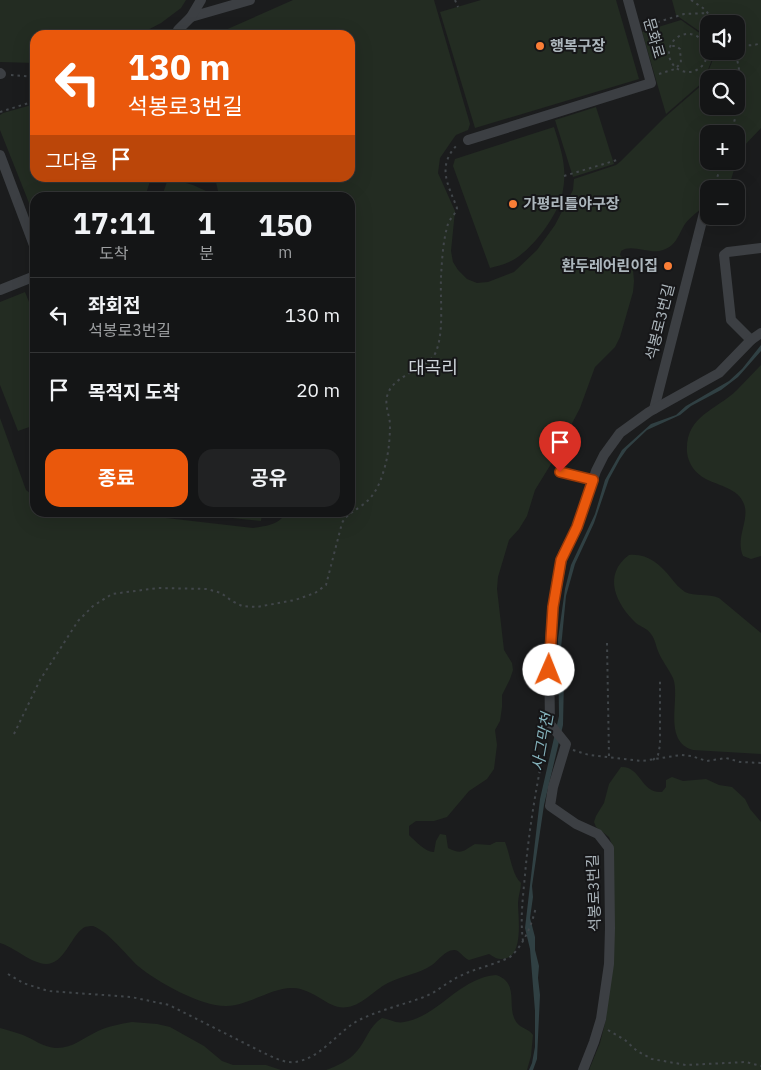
<!DOCTYPE html>
<html lang="ko">
<head>
<meta charset="utf-8">
<style>
	:root { --surface:#141516; --page:#212223; --text:#f1f3f6; --muted:#9d9fa1; --line:#333435; --accent:#ea580c }
	body { margin:0; font-family:"IBM Plex Sans","Noto Sans KR",sans-serif; background:var(--page); color:var(--text); height:100vh; display:flex; flex-direction:column; font-size:19px; white-space:nowrap }
	* { box-sizing:border-box; margin:0 }
	p { font-size:16px; color:var(--muted) }
	.icon { flex:none; width:28px; height:28px; fill:none; stroke:currentColor; stroke-width:2; stroke-linecap:round; stroke-linejoin:round }
	.map { position:relative; flex:1; overflow:hidden }
	.details { position:absolute; left:30px; top:192px; width:325px; height:325px; display:flex; flex-direction:column; background:var(--surface); border-radius:15px; box-shadow:0 5px 20px #0002,0 0 0 1px var(--line) }
	.details>* { flex:none }
	.top-card { position:absolute; left:30px; top:30px; width:325px; height:152px; border-radius:15px; box-shadow:0 5px 20px #0002,0 0 0 1px var(--line); background:#ea580c; color:#fff; overflow:hidden }
	.controls { position:absolute; left:700px; top:15px; display:grid; gap:10px }
	.controls a { display:grid; place-items:center; width:45px; height:45px; border-radius:10px; background:var(--surface); box-shadow:0 5px 20px #0002,0 0 0 1px var(--line); font-size:25px }
	.pin { position:absolute; display:grid; place-items:center; width:42px; height:42px; color:#fff; margin:-51px -21px; border-radius:50% 50% 50% 0; rotate:-45deg; box-shadow:0 0 5px #0007 }
	.pin .icon { rotate:45deg }
	.me { position:absolute; width:55px; margin:-28px; rotate:1deg; stroke-linejoin:round; filter:drop-shadow(0 0 4px #0008) }
	.turn { display:flex; align-items:center; gap:18px; height:105px; padding:0 15px; font-size:22px }
	.turn .icon { width:65px; height:65px; stroke-width:2.5 }
	.turn b { display:block; font-size:35px; line-height:42px }
	.then { display:flex; align-items:center; height:48px; padding:0 15px; background:#0003; gap:10px; font-size:19px }
	.eta { display:flex; justify-content:space-evenly; align-items:center; height:85px; text-align:center }
	.eta b { font-size:30px; font-weight:700; line-height:35px }
	.primary-button { display:flex; gap:10px; margin-top:auto; padding:10px 15px }
	.primary-button a { flex:1; height:58px; border-radius:15px; background:var(--accent); color:#fff; font-size:20px; font-weight:700; line-height:58px; text-align:center }
	.primary-button a+a { background:var(--page); color:var(--text) }
	ul { padding:0; list-style:none }
	li { display:flex; align-items:center; gap:15px; height:75px; padding:0 15px; border-top:1px solid var(--line) }
	li div { flex:1 }
	li b { display:block; font-size:19px }
	li em { font-style:normal }
	.map>svg:first-child { display:block }
	.green { fill:#232c22; fill-rule:evenodd }
	.water { fill:#304043 }
	.lines { fill:none; stroke-linecap:round; stroke-linejoin:round }
	.path { stroke:#41464a; stroke-width:2; stroke-dasharray:2.5 4; stroke-linecap:butt }
	.minor { stroke:#3c3f43; stroke-width:10 }
	.route-casing { stroke:#983908; stroke-width:12 }
	.route { stroke:#ea580c; stroke-width:9 }
	.poi-dot { fill:#fa7e36; stroke:#161618; stroke-width:2 }
	.labels { text-anchor:middle; stroke-width:4; stroke-linejoin:round; paint-order:stroke }
	.street-label { font-size:15px; fill:#adb7bd; stroke:#161618 }
	.poi-label { font-size:15px; font-weight:bold; fill:#adb7bd; stroke:#161618; text-anchor:start }
	.water-label { font-size:16px; font-style:italic; fill:#83b0b9; stroke:#161618 }
	.quarter-label { font-size:18px; fill:#ced4d9; stroke:#161618 }
</style>
</head>
<body>
<div class="map">
<svg width="761" height="1070" viewBox="0 0 761 1070">
	<rect width="100%" height="100%" fill="#1b1c1d"/>
	<g class="green">
		<polygon points="0,0 186,0 181,8 161,23 138,35 35,35 35,63 0,62"/>
		<path d="M293,0h141l36,124 -2,6 -12,5 -3,4 -13,19 -2,15 17,38 -4,40 2,11 5,8 9,9 10,4 11,-1 26,-10 23,-22 18,-25 18,-35 1,-11 42,-14 5,-4 44,-44 38,-33 11,-27 -3,-6h25v-27h-27v22l-7,-13 -26,-18 -4,-15h89v128l-18,19 -2,13 -7,10 -5,16 -3,3h-17v14c-8,6 -18,13 -24,21 -7,11 -8,21 -22,26 -13,5 -31,-7 -42,1l-1,4 13,15 1,11 -1,11 -13,45 -5,10 -20,20 -15,41 -29,56 -16,26 -8,26 -8,13 -10,11 -11,37 -1,12 7,61 8,13 1,7 -3,9 -8,16v12l-2,14 -5,9 2,15 -3,24 -7,10 -18,12 -22,26 -13,4h-18l-7,5v9c6,6 18,18 25,17l2,-11 4,-7 6,1 2,13c14,7 15,3 27,-4l15,1 6,-3h9c5,12 7,33 16,41 0,7 -3,13 -3,20 0,14 7,58 -18,56 -4,0 -7,-3 -11,-5l-20,6c-6,-2 -9,-10 -15,-10 -9,0 -15,10 -22,15 -13,9 -28,10 -42,17 -14,6 -27,23 -42,25 -19,4 -32,-18 -55,-19 -20,-1 -44,17 -66,18 -25,1 -70,-24 -89,-40 -13,-12 -29,-34 -45,-40 -3,0 -8,0 -11,3 -11,8 -18,35 -36,35 -16,-1 -30,-16 -46,-21v-525l26,72 9,7v15l88,1 130,15c12,-2 27,-3 32,-15l65,-1v-314l-123,-1 -9,-6 -3,-13h135v-143h-136zM709,79h27v27h-27zM709,134h27v27h-27z"/>
		<polygon points="481,0 616,0 639,79 475,128 440,12"/>
		<polygon points="681,20 701,34 713,57 703,82 666,114 642,32"/>
		<polygon points="35,104 35,178 151,178 145,197 35,198 35,218 0,130 0,115 3,113"/>
		<polygon points="596,107 614,164 573,177 555,120"/>
		<path d="M554,127c4,13 9,27 10,41 1,8 0,18 -2,27 -5,22 -32,58 -53,67 -6,3 -13,4 -19,6l-37,-102 2,-7z"/>
		<polygon points="168,178 193,185 219,197 162,197"/>
		<polygon points="25,292 35,317 35,425 18,431 0,385 0,302"/>
		<path d="M761,365v191l-10,3 -8,-3c-8,-18 7,-36 1,-52 -6,-16 -25,-18 -38,-25 -10,-5 -18,-15 -19,-27 -2,-36 28,-41 50,-62 8,-8 16,-17 24,-25z"/>
		<polygon points="184,513 262,512 262,513 261,521"/>
		<path d="M629,555c18,-2 31,9 42,23 4,5 8,10 14,14 10,5 23,1 34,6l42,35v121l-68,-4c-31,-9 -12,-52 -20,-72 -4,-9 -11,-17 -15,-27 -2,-5 -3,-12 -7,-17 -4,-6 -10,-7 -15,-11 -20,-19 -34,-48 -7,-68z"/>
		<path d="M621,767c20,-1 20,27 41,25l4,-5v-7l6,-3 11,4 23,-2 13,6 13,2 13,12 5,10 11,13v248h-172l11,-27 6,-24 7,-172 -4,-10 -13,-10 -2,-5 2,-6 8,-13 5,-19z"/>
		<path d="M496,975c25,8 9,33 21,48 4,5 12,6 16,12l-2,21 -4,14h-201c11,-4 23,-9 31,-19 9,-10 12,-25 25,-33 7,1 15,6 22,4 35,-6 55,-44 92,-47z"/>
		<path d="M132,1022l25,2 13,3 34,19 18,15 11,4h33l15,5h-281v-42c7,2 15,4 23,7 10,4 20,12 32,13 17,1 28,-10 43,-17 11,-5 22,-7 34,-9z"/>
	</g>
	<polygon class="water" points="761,345 761,351 738,377 721,390 691,406 680,415 647,430 627,449 620,459 609,479 594,523 575,564 566,596 561,648 564,678 563,725 544,805 532,886 533,897 530,918 535,937 535,950 539,966 538,978 540,995 537,1059 533,1070 529,1070 532,1063 535,1047 535,1011 530,949 525,928 540,799 559,716 558,639 565,589 571,565 595,514 605,480 622,450 651,424 676,415 686,406 729,381 742,369"/>
	<g class="lines">
		<g class="path">
			<polyline points="455,0 458,7"/>
			<polyline points="691,0 703,8 718,24"/>
			<polyline points="645,26 684,14 708,13"/>
			<circle cx="688" cy="53" r="19"/>
			<path d="M736,43c7,3 18,3 25,0"/>
			<polyline points="659,74 675,69 681,63 680,49 676,46 671,46"/>
			<polyline points="11,75 35,77"/>
			<polyline points="0,112 35,101"/>
			<path d="M731,134c7,-25 14,-58 3,-83"/>
			<polyline points="564,176 617,160"/>
			<polyline points="713,189 723,161"/>
			<polyline points="607,643 609,757"/>
			<path d="M14,734l26,-54 38,-59 15,-15 19,-12 46,-6 49,1 14,4 11,8 10,5 15,1 38,-7 20,-7 11,-8 16,-62c6,-10 10,-10 19,-17 11,-7 17,-18 21,-30 6,-17 8,-34 8,-52 -1,-12 -7,-21 -1,-33 10,-19 43,-23 48,-42 7,-21 3,-50 4,-72 1,-17 2,-37 7,-53 2,-6 8,-10 9,-16 -9,-24 -21,-42 1,-64"/>
			<polyline points="573,750 589,755 642,761 681,755 691,756 707,761 726,758 740,762 761,763"/>
			<polyline points="653,760 658,755 660,745 660,680"/>
			<path d="M523,941c-3,-22 0,-44 2,-66 4,-47 12,-93 22,-140"/>
			<path d="M8,974l15,9 25,8 83,6 38,8 95,48c11,5 23,12 36,8 25,-7 37,-29 59,-41 21,-10 43,-15 65,-23 13,-5 23,-15 36,-21 16,-8 34,-11 50,-19 14,-12 22,-33 26,-50"/>
			<polyline points="608,1030 625,1040 637,1051 652,1059 686,1065 746,1062 761,1066"/>
		</g>
		<g class="minor">
			<polyline points="191,17 250,0"/>
			<polyline points="178,30 191,17 201,0"/>
			<polyline points="0,73 1,74"/>
			<polyline points="468,140 651,83 628,0"/>
			<polyline points="0,155 35,248"/>
			<polyline points="0,290 35,276"/>
			<polyline points="751,340 731,320 724,255 728,252 761,248"/>
			<polyline points="654,409 704,213"/>
			<polyline points="560,472 593,480"/>
			<polyline points="583,1070 594,1042 601,1019 609,964 610,928 609,848 598,834 576,824 550,806 553,787 566,744 550,724 549,652 553,607 563,554 577,527 596,471 604,455 620,433 649,412 719,373 751,340 761,333"/>
		</g>
	</g>
	<g class="lines">
		<g class="route-casing">
			<polyline id="route" points="549,670 553,607 561,560 577,527 593,480 560,472"/>
		</g>
		<use href="#route" class="route"/>
	</g>
	<g class="poi-dot">
		<circle cx="540" cy="46" r="5"/>
		<circle cx="513" cy="204" r="5"/>
		<circle cx="668" cy="266" r="5"/>
	</g>
	<g class="labels">
		<g class="street-label">
			<text transform="translate(654 38) rotate(74)" y="5">문화로</text>
			<text transform="translate(660 322) rotate(-76)" y="5">석봉로3번길</text>
			<text transform="translate(594 893) rotate(-92)" y="5">석봉로3번길</text>
		</g>
		<g class="poi-label">
			<text x="550" y="51">행복구장</text>
			<text x="523" y="209">가평리틀야구장</text>
			<text x="658" y="271" text-anchor="end">환두레어린이집</text>
		</g>
		<g class="water-label">
			<text transform="translate(542 742) rotate(-80)" y="6">사그막천</text>
		</g>
		<g class="quarter-label">
			<text x="433" y="374">대곡리</text>
		</g>
	</g>
</svg>
<div class="controls">
<a><svg class="icon" aria-label="sound" viewBox="0 0 24 24"><path d="M4 9h4l5-4v14l-5-4H4zM17 9q2 3 0 6"/></svg></a>
<a><svg class="icon" aria-label="search" viewBox="0 0 24 24"><circle cx="10" cy="10" r="6"/><path d="M15 15l6 6"/></svg></a>
<a>+</a>
<a>−</a>
</div>
<div class="pin" style="left:560px;top:472px;background:#d93025"><svg class="icon" aria-label="arrive" viewBox="0 0 24 24"><path d="M6 21V4h12l-3 4 3 4H6"/></svg></div>
<svg class="me" style="left:549px;top:670px" viewBox="-20 -20 40 40"><circle r="19" fill="#fff"/><path d="M0-13L10 11 0 6-10 11z" fill="#ea580c"/></svg>
<div class="top-card">
<div class="turn"><svg class="icon" aria-label="left" viewBox="0 0 24 24"><path d="M17 20v-9H6M10 6l-5 5 5 5"/></svg><div><b>130 m</b>석봉로3번길</div></div>
<div class="then">그다음<svg class="icon" aria-label="arrive" viewBox="0 0 24 24"><path d="M6 21V4h12l-3 4 3 4H6"/></svg></div>
</div>
<section class="details">
<div class="eta">
<div><b>17:11</b><p>도착</p></div>
<div><b>1</b><p>분</p></div>
<div><b>150</b><p>m</p></div>
</div>
<ul>
<li><svg class="icon" aria-label="left" viewBox="0 0 24 24"><path d="M17 20v-9H6M10 6l-5 5 5 5"/></svg><div><b>좌회전</b><p>석봉로3번길</p></div><em>130 m</em></li>
<li><svg class="icon" aria-label="arrive" viewBox="0 0 24 24"><path d="M6 21V4h12l-3 4 3 4H6"/></svg><div><b>목적지 도착</b></div><em>20 m</em></li>
</ul>
<div class="primary-button"><a>종료</a><a>공유</a></div>
</section>
</div>
</body>
</html>
